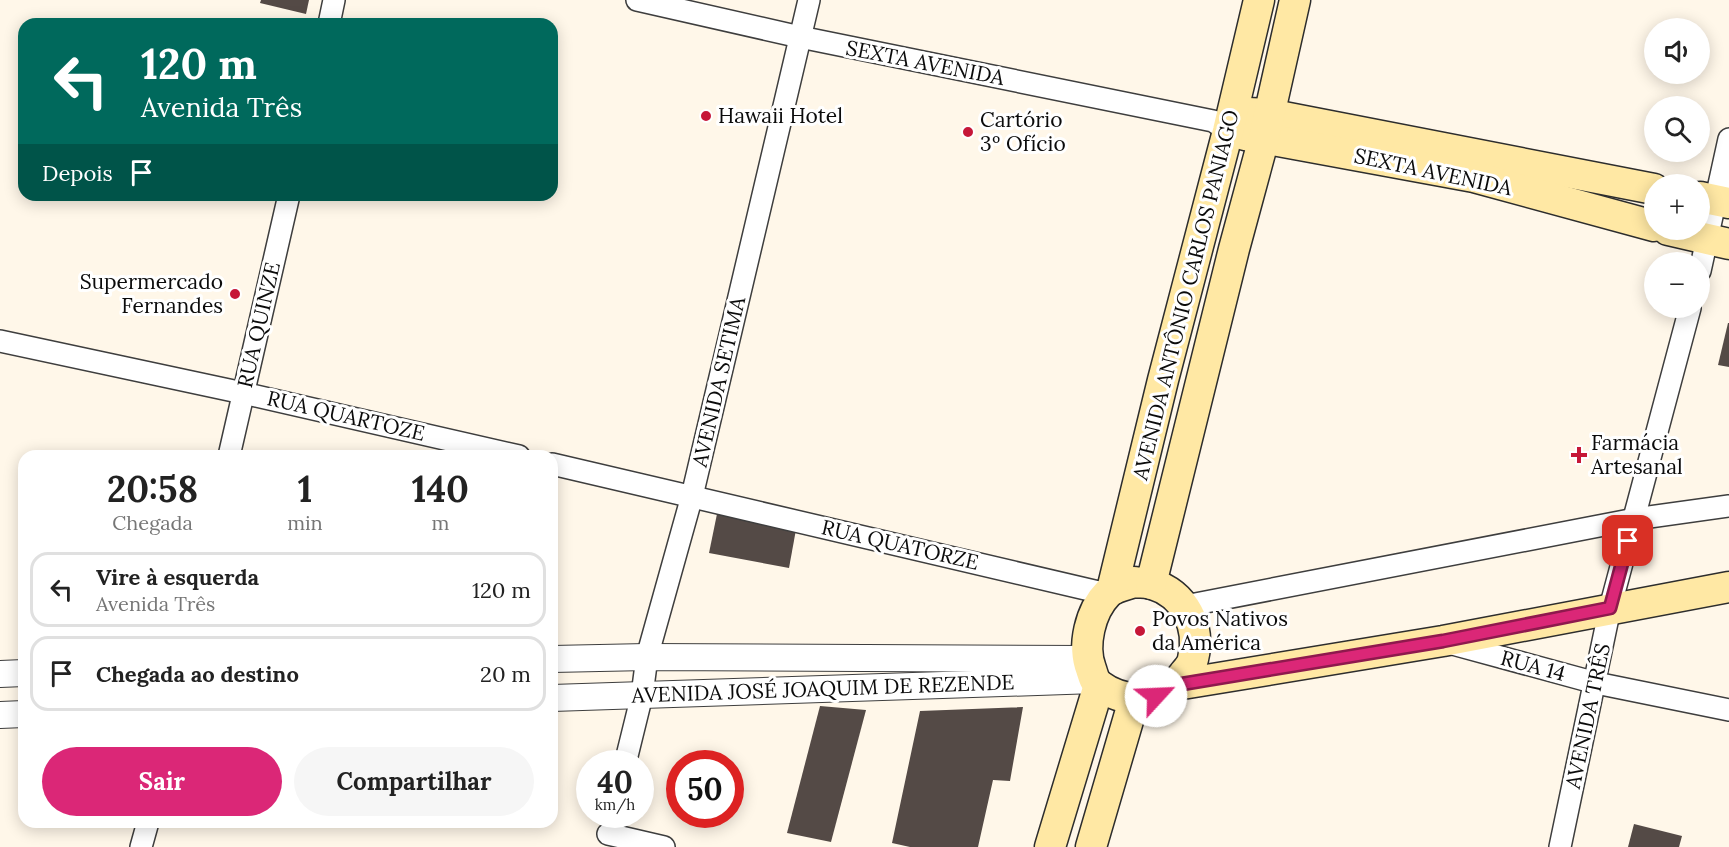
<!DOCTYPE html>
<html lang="pt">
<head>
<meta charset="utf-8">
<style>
	:root { --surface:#fff; --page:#f6f6f6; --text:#222; --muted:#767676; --line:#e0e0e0; --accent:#db2777 }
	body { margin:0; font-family:Lora,serif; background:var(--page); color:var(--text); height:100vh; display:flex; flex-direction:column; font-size:22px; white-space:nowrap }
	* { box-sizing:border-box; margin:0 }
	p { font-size:20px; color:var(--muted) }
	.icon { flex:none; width:33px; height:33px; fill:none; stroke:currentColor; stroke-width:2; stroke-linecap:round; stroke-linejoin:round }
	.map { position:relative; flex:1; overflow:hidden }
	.side { position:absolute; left:18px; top:450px; width:540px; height:378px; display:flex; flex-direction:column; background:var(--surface); border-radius:18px; box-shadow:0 3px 15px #0003 }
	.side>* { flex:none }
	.guide { position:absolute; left:18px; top:18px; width:540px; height:183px; border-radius:18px; box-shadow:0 3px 15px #0003; background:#00695c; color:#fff; overflow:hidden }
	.buttons { position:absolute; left:1644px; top:18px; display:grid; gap:12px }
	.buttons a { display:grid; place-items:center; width:66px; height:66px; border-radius:50%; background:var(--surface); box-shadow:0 3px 15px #0003; font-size:30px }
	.speed { position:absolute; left:576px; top:750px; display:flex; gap:12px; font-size:30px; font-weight:700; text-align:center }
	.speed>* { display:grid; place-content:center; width:78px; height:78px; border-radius:50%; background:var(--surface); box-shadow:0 3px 15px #0003; line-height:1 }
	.speed small { font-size:15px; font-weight:400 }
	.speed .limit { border:9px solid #d22; background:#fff; color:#111 }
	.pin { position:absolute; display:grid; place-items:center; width:51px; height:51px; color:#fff; margin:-26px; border-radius:12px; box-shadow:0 3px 9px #0006 }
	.me { position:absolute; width:66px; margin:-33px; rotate:65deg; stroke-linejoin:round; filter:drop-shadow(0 0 4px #0008) }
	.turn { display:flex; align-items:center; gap:21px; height:126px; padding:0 24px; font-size:27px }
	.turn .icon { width:78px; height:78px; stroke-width:2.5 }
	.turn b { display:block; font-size:42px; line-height:51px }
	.then { display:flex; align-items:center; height:57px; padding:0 24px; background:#0003; gap:12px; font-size:22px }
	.eta { display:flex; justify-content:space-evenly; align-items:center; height:102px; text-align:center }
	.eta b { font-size:36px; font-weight:800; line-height:42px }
	.cta { display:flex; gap:12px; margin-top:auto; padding:12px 24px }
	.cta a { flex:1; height:69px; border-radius:36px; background:var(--accent); color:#fff; font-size:24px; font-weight:800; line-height:69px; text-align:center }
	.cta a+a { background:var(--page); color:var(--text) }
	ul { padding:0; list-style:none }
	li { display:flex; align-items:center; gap:18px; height:75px; margin:0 12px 9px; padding:0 12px; border:3px solid var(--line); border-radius:18px }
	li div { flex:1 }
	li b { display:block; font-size:22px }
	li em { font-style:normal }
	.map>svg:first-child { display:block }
	.building { fill:#544a46 }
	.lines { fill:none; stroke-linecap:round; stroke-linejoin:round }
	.minor-casing { stroke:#3e3e3e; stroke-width:24 }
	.tertiary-casing { stroke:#3e3e3e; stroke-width:28 }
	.secondary-casing { stroke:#2d2d2d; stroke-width:33 }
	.minor { stroke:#fff; stroke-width:21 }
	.tertiary { stroke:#fff; stroke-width:26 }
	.secondary { stroke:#ffe8a4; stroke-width:30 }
	.route-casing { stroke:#8e194d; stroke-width:15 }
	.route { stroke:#db2777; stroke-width:10 }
	.poi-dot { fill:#c61738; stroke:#fff; stroke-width:2 }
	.labels { text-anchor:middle; stroke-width:6; stroke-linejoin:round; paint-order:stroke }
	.street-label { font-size:21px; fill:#0b0b0b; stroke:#fff }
	.poi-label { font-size:21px; fill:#0b0b0b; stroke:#fff; text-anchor:start }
</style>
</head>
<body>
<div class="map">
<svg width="1729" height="847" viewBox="0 0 1729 847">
	<rect width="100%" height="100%" fill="#fff7e9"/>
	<g class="building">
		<polygon points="261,0 309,0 306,14 260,3"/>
		<polygon points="1728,323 1729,323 1729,367 1718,365"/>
		<polygon points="718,509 797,524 789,568 709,553"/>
		<polygon points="820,706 866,710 831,842 787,833"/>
		<polygon points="1023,707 1010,781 993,780 978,847 910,847 892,843 920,711"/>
		<polygon points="1634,824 1682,836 1679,847 1628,847"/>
	</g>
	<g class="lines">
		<g class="minor-casing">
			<g id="minor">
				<polyline points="637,0 800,37 1213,121 1228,131"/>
				<polyline points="329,24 334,0"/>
				<polyline points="1700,271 1729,139"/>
				<polyline points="0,341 243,393 519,456"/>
				<polyline points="229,456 289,195"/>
				<polyline points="552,464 1107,594"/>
				<polyline points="1185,606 1635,519 1729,506"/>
				<polyline points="1449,643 1596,683 1729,710"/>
				<polyline points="625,764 642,695 647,657 692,496 809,0"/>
				<polyline points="608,834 664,847"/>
				<polyline points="141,847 148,822"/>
				<polyline points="1560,847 1610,608 1690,308"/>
			</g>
		</g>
		<g class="tertiary-casing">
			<g id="tertiary">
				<polyline points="552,659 647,657 1087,659"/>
				<polyline points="0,674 24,673"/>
				<polyline points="552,698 1095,680"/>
				<polyline points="0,715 24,714"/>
			</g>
		</g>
		<g class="secondary-casing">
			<g id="secondary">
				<polyline points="1248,113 1268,114 1654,189"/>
				<polyline points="1245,135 1474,177 1654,226"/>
				<polyline points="1700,197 1729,203"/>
				<polyline points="1668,230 1729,244"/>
				<path d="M1134,582c5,1 12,0 18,2 33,10 49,43 41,75 -1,6 -6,11 -10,16 -20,28 -57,30 -84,10 -5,-4 -6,-10 -8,-16 -9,-23 -1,-58 17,-76 6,-6 18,-8 26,-11z"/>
				<polyline points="1151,584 1234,249 1264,138 1295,0"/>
				<polyline points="1112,590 1163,380 1228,131 1259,0"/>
				<polyline points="1176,685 1443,641 1729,587"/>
				<polyline points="1050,847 1099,685"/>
				<polyline points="1091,847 1134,700"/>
			</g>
		</g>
		<use href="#minor" class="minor"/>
		<use href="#tertiary" class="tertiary"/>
		<use href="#secondary" class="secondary"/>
	</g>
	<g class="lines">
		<g class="route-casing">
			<polyline id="route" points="1156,696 1176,685 1443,641 1610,608 1628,541"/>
		</g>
		<use href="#route" class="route"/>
	</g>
	<g class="poi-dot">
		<circle cx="706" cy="116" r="6"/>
		<circle cx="968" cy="132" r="6"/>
		<circle cx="235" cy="294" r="6"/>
		<path d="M1576 446h6v6h6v6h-6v6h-6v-6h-6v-6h6z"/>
		<circle cx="1140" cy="631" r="6"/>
	</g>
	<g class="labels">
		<g class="street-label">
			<text transform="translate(925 63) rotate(11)" y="7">SEXTA AVENIDA</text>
			<text transform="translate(1433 172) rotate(12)" y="7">SEXTA AVENIDA</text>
			<text transform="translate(1186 295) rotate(-76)" y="7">AVENIDA ANTÔNIO CARLOS PANIAGO</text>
			<text transform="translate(259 325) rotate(-77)" y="7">RUA QUINZE</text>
			<text transform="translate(719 382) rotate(-77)" y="7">AVENIDA SETIMA</text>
			<text transform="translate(346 416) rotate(13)" y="7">RUA QUARTOZE</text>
			<text transform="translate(900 545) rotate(13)" y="7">RUA QUATORZE</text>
			<text transform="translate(1533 666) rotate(15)" y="7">RUA 14</text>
			<text transform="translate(823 689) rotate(-2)" y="7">AVENIDA JOSÉ JOAQUIM DE REZENDE</text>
			<text transform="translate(1588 716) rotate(-78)" y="7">AVENIDA TRÊS</text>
		</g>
		<g class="poi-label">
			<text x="718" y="123">Hawaii Hotel</text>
			<text x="980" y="127">Cartório<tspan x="980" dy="24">3º Ofício</tspan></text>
			<text x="223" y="289" text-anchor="end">Supermercado<tspan x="223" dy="24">Fernandes</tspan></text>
			<text x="1591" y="450">Farmácia<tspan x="1591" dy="24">Artesanal</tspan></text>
			<text x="1152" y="626">Povos Nativos<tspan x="1152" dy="24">da América</tspan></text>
		</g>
	</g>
</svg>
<div class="buttons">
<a><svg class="icon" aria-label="sound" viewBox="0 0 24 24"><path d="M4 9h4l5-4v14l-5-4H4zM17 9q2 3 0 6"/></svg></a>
<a><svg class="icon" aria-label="search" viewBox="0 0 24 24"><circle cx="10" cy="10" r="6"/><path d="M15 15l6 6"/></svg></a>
<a>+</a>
<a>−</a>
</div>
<div class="speed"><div>40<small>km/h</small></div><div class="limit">50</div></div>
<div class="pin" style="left:1628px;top:541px;background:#d93025"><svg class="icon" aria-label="arrive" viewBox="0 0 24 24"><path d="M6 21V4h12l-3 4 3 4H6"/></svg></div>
<svg class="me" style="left:1156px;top:696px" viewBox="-20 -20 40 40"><circle r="19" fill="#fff"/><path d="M0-13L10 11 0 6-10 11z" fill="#db2777"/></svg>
<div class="guide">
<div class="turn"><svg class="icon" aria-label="left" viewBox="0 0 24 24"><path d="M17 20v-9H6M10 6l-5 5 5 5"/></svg><div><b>120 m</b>Avenida Três</div></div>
<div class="then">Depois<svg class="icon" aria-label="arrive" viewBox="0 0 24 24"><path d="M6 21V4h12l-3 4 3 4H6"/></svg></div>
</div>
<section class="side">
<div class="eta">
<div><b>20:58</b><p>Chegada</p></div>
<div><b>1</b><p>min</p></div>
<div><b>140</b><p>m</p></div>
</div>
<ul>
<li><svg class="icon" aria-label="left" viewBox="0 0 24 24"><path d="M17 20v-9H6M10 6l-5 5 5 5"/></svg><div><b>Vire à esquerda</b><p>Avenida Três</p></div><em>120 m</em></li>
<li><svg class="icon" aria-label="arrive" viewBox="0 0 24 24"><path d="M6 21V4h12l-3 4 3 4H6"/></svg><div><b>Chegada ao destino</b></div><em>20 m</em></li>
</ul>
<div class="cta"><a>Sair</a><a>Compartilhar</a></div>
</section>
</div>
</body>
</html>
